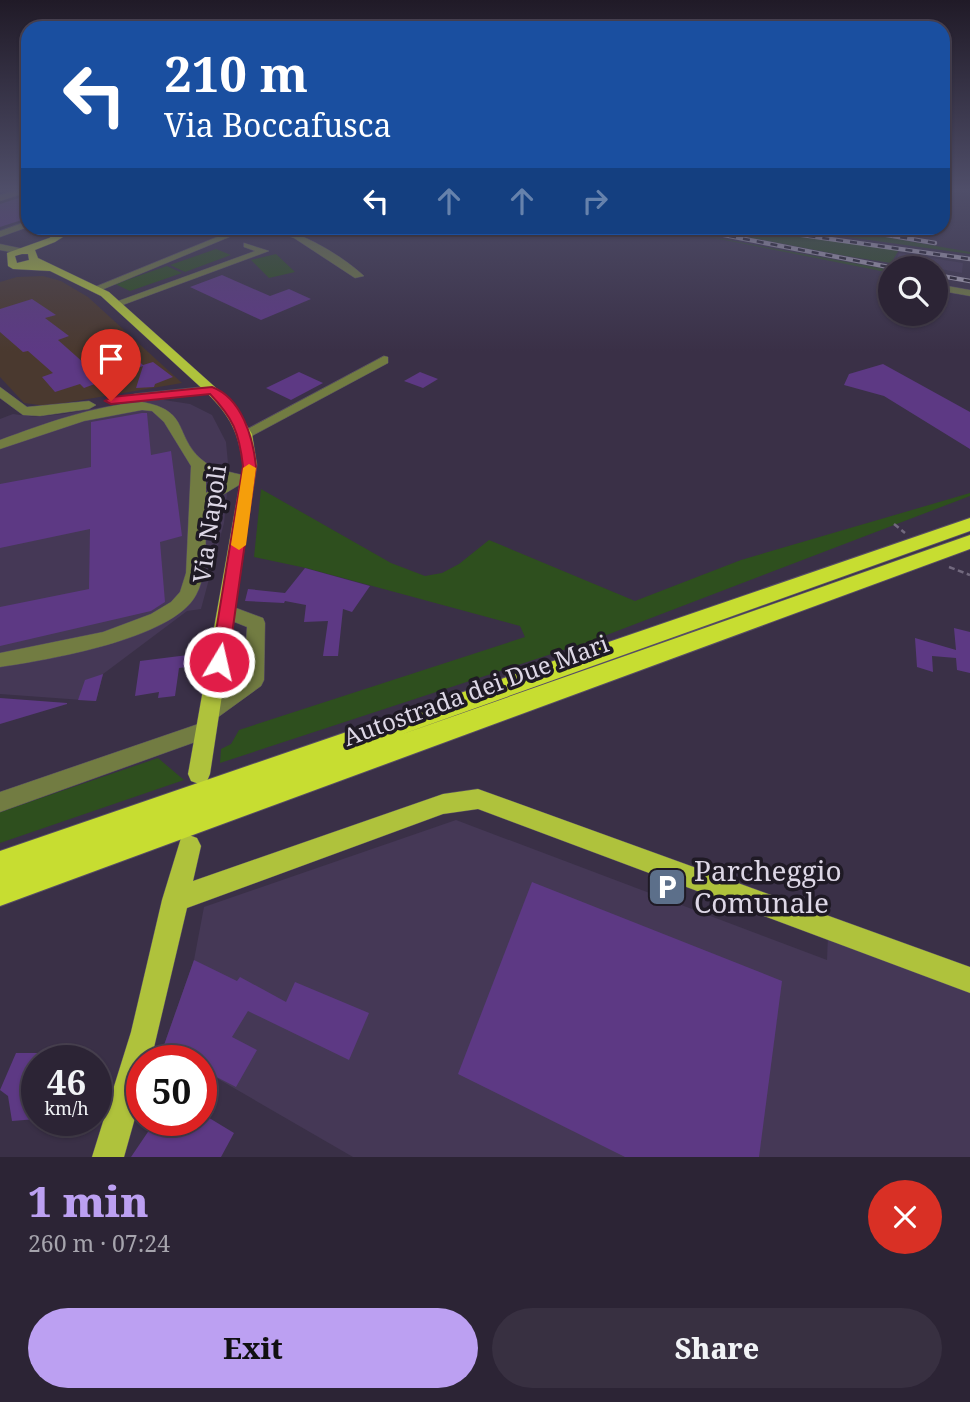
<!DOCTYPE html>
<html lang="en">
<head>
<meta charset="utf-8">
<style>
	:root { --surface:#2c2435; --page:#383041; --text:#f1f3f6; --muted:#a6a4ad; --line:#484150; --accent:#bca0f2 }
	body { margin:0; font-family:"Noto Serif",serif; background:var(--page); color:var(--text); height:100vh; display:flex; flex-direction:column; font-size:26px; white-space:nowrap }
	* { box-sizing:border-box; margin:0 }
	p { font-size:23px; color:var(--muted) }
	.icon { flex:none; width:38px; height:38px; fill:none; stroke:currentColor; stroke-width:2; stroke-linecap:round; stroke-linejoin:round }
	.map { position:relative; height:1157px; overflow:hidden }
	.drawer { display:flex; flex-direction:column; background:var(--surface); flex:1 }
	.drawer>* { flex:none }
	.top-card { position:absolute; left:21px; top:21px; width:929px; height:214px; border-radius:21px; box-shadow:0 2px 5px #0004,0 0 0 2px var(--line); background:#1a4fa0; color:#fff; overflow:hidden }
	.fabs { position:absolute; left:878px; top:256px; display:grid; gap:14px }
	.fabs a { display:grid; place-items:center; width:70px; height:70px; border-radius:50%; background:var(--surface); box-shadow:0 2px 5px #0004,0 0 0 2px var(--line); font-size:35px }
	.speed { position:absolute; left:21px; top:1045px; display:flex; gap:14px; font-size:35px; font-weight:700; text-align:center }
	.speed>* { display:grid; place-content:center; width:91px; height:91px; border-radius:50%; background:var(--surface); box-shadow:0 2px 5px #0004,0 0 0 2px var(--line); line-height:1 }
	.speed small { font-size:18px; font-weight:400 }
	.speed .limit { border:10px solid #d22; background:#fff; color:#111 }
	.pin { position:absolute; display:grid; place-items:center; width:60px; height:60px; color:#fff; margin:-72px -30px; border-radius:50% 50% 50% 0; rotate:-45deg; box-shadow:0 0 7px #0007 }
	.pin .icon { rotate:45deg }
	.me { position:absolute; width:77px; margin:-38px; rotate:9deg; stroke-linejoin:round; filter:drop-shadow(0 0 5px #0008) }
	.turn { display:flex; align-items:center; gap:24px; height:147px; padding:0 28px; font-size:32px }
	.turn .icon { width:91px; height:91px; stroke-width:2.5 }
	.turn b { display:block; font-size:49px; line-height:60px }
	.lanes { display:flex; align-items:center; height:66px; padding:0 28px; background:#0003; justify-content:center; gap:35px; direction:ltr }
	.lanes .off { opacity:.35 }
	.round { display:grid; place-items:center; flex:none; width:74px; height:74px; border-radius:37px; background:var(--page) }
	.head { display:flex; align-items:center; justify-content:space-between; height:119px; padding:0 28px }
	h1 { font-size:42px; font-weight:800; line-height:52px; color:var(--accent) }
	.cta { display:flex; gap:14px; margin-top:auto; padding:14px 28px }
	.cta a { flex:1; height:80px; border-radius:42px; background:var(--accent); color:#111; font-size:28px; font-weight:800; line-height:80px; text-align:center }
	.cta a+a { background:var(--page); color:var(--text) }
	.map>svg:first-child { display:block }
	.commercial { fill:#4a392f }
	.built { fill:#453856 }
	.green { fill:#2e4f1e }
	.building { fill:#5d3984 }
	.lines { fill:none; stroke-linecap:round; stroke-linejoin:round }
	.minor-casing { stroke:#574e64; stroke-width:1 }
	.major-casing { stroke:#574e64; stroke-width:1 }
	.highway-casing { stroke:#574e64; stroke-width:2 }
	.path { stroke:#72697e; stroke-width:2.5; stroke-dasharray:6 3.5; stroke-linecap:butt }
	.minor { fill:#727c42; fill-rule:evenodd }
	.major { fill:#afc23c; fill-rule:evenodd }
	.highway { fill:#c7dd31; fill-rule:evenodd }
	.rail-casing { stroke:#b6afc0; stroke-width:4.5 }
	.rail { stroke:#1f1a25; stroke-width:2.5; stroke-dasharray:7; stroke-linecap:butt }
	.route { fill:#e11d48; stroke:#92132f; stroke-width:2 }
	.slow { fill:#f59e0b }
	.labels { text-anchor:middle; stroke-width:7; stroke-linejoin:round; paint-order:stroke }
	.street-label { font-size:24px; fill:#ddd7e6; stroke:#1f1a25 }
	.near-poi-label { font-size:28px; fill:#ddd7e6; stroke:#1f1a25; text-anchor:start }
</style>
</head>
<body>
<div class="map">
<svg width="970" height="1157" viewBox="0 0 970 1157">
	<rect width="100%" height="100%" fill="#3a3047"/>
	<polygon class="commercial" points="43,276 61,281 88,297 182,383 47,406 24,403 0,377 0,282 17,277"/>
	<g class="built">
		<polygon points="899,253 963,263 962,273 896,261"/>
		<polygon points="151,398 190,404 212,415 226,442 229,474 224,523 201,609 187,611 103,674 96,701 0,694 0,419 13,414 36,417 64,414"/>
		<polygon points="456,820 827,960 828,935 970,991 970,1157 353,1157 201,1069 201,1060 186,1060 163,1048 194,960 204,907"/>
	</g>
	<g class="green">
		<polygon points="664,228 891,270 891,273"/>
		<polygon points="701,228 735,228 899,250 891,263 923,268 846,256"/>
		<polygon points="783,228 835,228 970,252 970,254"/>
		<polygon points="216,249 231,255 185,272 170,265"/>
		<polygon points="276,254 295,272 269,278 251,260"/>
		<polygon points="167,266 182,273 130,291 115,284"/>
		<polygon points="261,489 391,563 425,576 442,573 459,564 489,540 635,601 741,560 970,493 970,496 591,641 220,763 221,749 231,744 239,730 525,637 520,626 306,568 254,557"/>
		<polygon points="158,758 184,780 0,843 0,812"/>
	</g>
	<g class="building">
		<polygon points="28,195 28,218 0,227 0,204"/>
		<polygon points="222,275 270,296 289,289 311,299 261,320 190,287"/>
		<polygon points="32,299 56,315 45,318 69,336 58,340 85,364 127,351 143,365 153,362 173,377 155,384 154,387 136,388 143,366 84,388 80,384 55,392 42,377 53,373 28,351 23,352 0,332 0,309"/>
		<polygon points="883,364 970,412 970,449 884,396 844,385 849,374"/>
		<polygon points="299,372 323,383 291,400 266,388"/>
		<polygon points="420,372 438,379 423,388 404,381"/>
		<polygon points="142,413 147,413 151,455 171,451 182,536 160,542 165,602 151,611 0,646 0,607 89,589 90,529 0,548 0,484 91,467 91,422"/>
		<polygon points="305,568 370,586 352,612 343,609 338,656 323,656 328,621 304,622 306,605 285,601 284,603 245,601 248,589 285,593"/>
		<polygon points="954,628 970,632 970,673 957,670 956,658 932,656 933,672 917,667 915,638 956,650"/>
		<polygon points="188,655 187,667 179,668 175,696 158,698 159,692 135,696 140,661"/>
		<polygon points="103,674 96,701 78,700 85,680"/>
		<polygon points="0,698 67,703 67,704 0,724"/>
		<polygon points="532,882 782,981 759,1157 625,1157 458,1074"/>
		<polygon points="194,960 237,981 240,977 286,1002 295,982 369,1013 349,1060 248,1011 232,1037 257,1050 236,1087 201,1069 201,1060 186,1060 163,1048"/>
		<polygon points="16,1053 37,1053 37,1119 12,1121 8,1096 0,1090"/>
		<polygon points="201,1113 234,1133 221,1157 131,1157 156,1120 201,1120"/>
	</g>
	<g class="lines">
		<g class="minor-casing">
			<g id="minor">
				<polygon points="21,189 28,189 28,192 0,201 0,195"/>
				<polygon points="28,221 28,227 0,237 0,231"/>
				<polygon points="239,228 251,228 99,291 90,289"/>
				<path d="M265,228c28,-3 79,29 99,48l-9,2 -61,-40z"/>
				<polygon points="244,243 269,251 120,306 110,304 255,251 244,247"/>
				<polygon points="0,244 24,249 26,251 21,254 0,250"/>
				<polygon points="936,284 970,290 970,296 936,290"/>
				<polygon points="891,285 891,294 884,293 884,289"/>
				<polygon points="384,356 388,357 388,363 250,437 245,438 238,434"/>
				<polygon points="212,386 219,390 217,393 134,402 127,398 134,394"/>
				<polygon points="0,387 27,407 89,401 96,405 89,409 40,416 23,415 0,398"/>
				<path d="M142,402c48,8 32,33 59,57 12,11 31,13 45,17l3,3 -43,26c-2,29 4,64 -10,90 -23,44 -149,65 -196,72v-14l103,-21 48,-18 20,-12 9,-10 6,-19 5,-107 -27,-44 -12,-11 -10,-1 -58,11 -84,28v-9c46,-17 93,-34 142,-38zM206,474l17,7 -17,12z"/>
				<polygon points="228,605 263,618 265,623 264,680 261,686 210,723 216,730 212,736 0,812 0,792 204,722 199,715 202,709 244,677 247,627 222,617 219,612 222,607"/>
			</g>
		</g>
		<g class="major-casing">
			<g id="major">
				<path d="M66,228h11l-22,14 -20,8 3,8 71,34 125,112 18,30 5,31 -47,309 -3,7 -8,3 -8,-3 -3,-7 55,-309c-5,-33 -12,-48 -36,-72l-106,-97 -51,-25 -37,-2 -5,-3 -1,-13 42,-15zM22,254h6l1,6 -12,3 -2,-7z"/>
				<polygon points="478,789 970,967 970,993 478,809 443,814 187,908 151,1060 142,1060 142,1093 124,1157 92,1157 131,1032 162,900 181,838 189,835 197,838 201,846 193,881 443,794"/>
			</g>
		</g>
		<g class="highway-casing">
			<polygon id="highway" points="970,518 970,531 400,735 970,535 970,549 0,906 0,851"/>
		</g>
		<g class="path">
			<polyline points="894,524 905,533"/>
			<polyline points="949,567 970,575"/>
		</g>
		<use href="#minor" class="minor"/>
		<use href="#major" class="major"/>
		<use href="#highway" class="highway"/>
		<g class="rail-casing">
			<g id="rail">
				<polyline points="688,228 894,268"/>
				<polyline points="753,228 970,259"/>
				<polyline points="845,228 935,243"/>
				<polyline points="936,275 970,281"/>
			</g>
		</g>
		<use href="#rail" class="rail"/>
	</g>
	<linearGradient id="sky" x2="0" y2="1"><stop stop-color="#201a27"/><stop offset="0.54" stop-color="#4f4e69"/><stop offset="1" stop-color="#4f4e69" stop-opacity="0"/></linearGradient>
	<rect width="970" height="351" fill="url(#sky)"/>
	<path class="route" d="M212,387c30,11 41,51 44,79l-28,196 -2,5h-13l-2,-5 32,-196c-4,-34 -10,-48 -33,-72l-99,10 -6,-3 6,-4z"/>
	<polygon class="slow" points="249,464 256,468 246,545 239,550 231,545 243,468"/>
	<defs>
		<g id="parking-square" transform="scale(2.0125)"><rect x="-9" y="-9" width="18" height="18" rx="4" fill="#5c6f8a" stroke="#1f1a25"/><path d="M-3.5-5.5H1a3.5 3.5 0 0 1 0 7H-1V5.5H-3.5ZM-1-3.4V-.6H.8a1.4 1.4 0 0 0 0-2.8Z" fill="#fff"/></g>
	</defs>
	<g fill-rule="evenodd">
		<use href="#parking-square" x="667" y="887"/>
	</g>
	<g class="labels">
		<g class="street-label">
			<text transform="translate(210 524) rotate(-82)" y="8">Via Napoli</text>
			<text transform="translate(476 691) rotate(-20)" y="8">Autostrada dei Due Mari</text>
		</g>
		<g class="near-poi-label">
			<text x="694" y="881">Parcheggio<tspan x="694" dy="32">Comunale</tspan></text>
		</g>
	</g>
</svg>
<div class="fabs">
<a><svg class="icon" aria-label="search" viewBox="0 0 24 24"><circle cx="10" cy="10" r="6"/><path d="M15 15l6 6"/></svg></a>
</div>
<div class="speed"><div>46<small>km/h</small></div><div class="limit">50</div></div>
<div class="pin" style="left:111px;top:401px;background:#d93025"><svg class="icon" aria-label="arrive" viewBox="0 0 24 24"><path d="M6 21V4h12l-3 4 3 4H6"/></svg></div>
<svg class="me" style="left:219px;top:662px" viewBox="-20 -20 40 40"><circle r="17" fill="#e11d48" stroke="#fff" stroke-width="3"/><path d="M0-11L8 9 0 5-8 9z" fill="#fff"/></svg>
<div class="top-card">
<div class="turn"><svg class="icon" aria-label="left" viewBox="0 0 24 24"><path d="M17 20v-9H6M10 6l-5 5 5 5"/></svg><div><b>210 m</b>Via Boccafusca</div></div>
<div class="lanes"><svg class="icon" aria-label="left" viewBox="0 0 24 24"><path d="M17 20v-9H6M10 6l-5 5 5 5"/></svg><svg class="icon off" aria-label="ahead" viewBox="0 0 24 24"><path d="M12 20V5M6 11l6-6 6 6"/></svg><svg class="icon off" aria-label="ahead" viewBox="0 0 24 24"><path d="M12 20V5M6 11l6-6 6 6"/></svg><svg class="icon off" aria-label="right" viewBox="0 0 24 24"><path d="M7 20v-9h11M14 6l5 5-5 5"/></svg></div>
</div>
</div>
<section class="drawer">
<div class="head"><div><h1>1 min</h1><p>260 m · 07:24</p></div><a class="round" style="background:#d93025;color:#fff"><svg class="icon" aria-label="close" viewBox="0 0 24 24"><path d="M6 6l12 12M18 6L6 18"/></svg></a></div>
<div class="cta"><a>Exit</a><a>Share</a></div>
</section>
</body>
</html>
